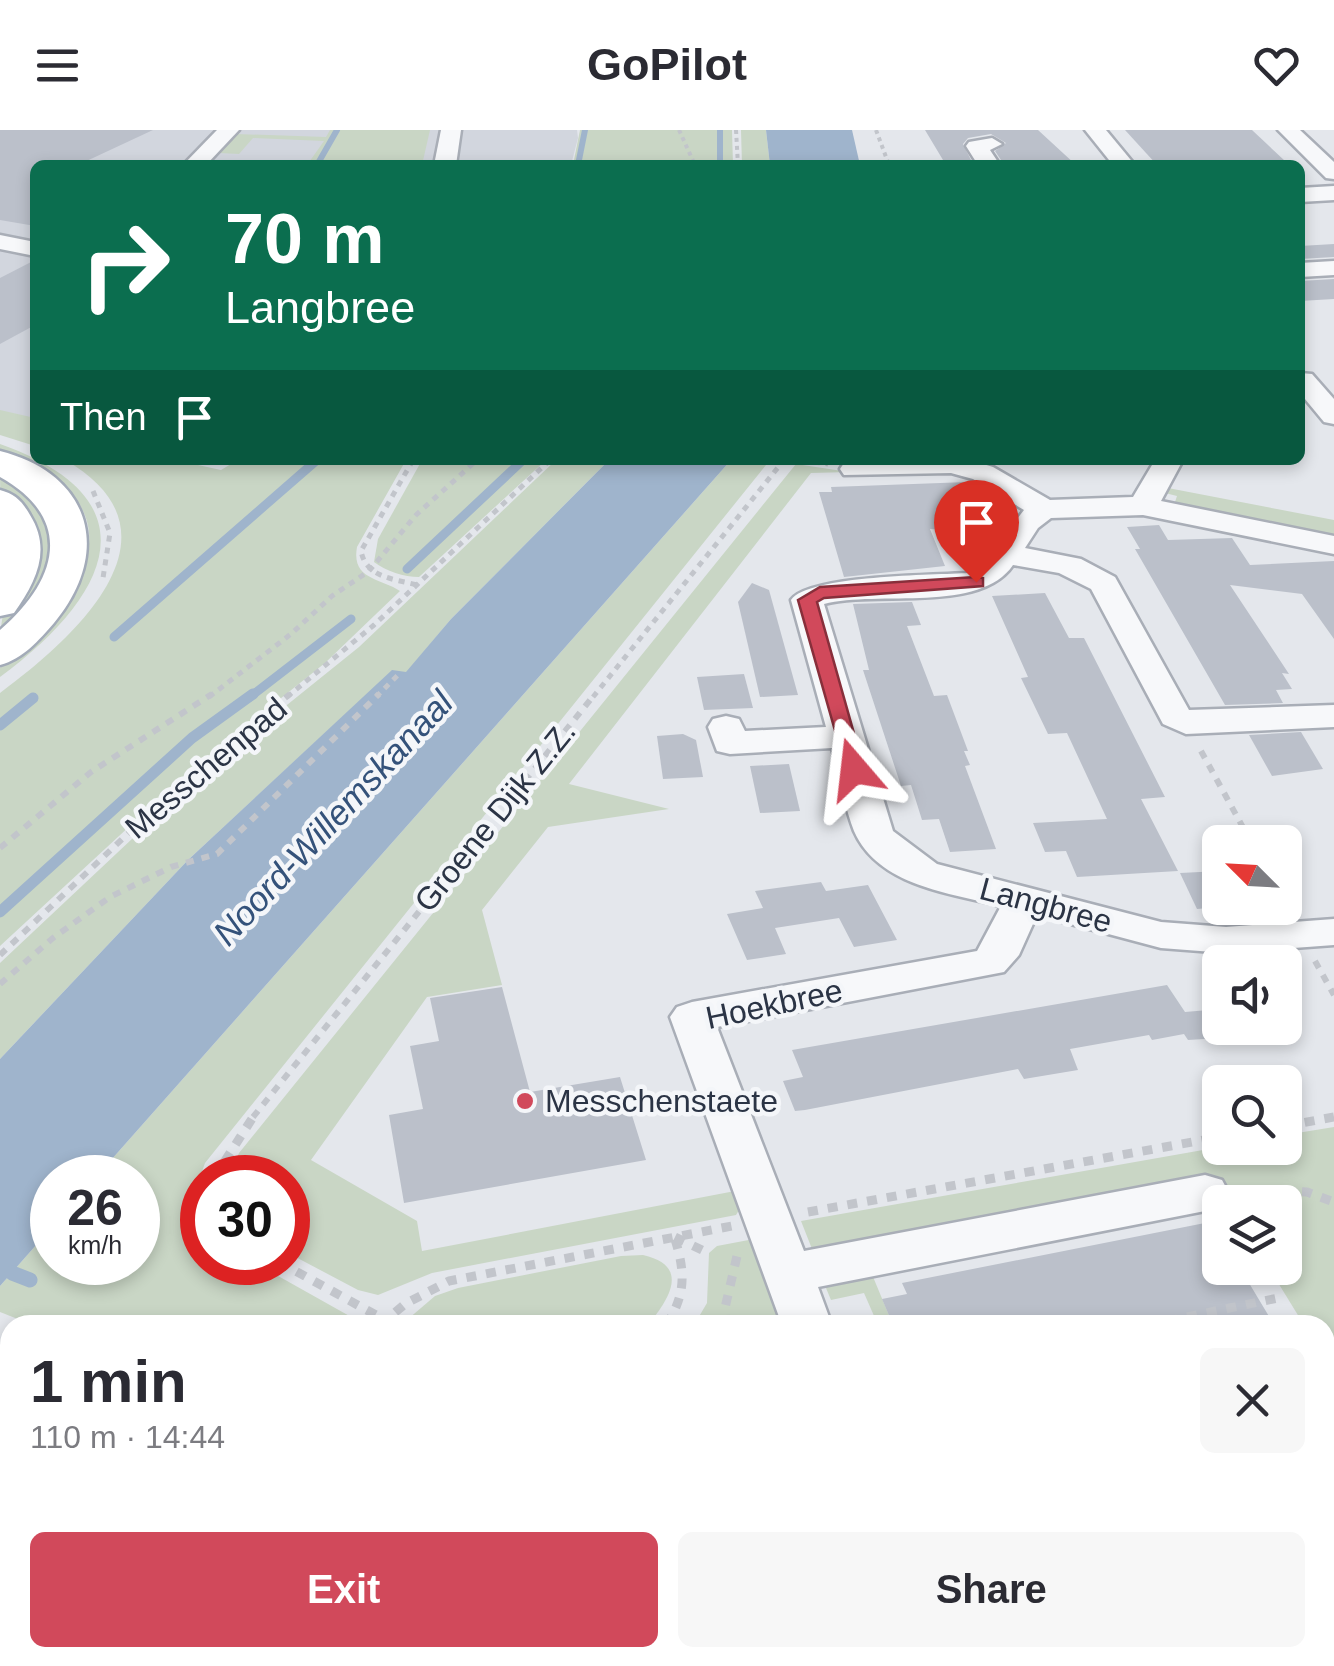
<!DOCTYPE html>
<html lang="en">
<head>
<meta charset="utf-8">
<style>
	:root { --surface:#fff; --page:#f7f7f7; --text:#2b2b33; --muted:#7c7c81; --accent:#d1495b }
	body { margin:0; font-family:Helvetica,sans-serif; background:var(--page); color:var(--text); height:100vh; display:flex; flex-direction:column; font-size:38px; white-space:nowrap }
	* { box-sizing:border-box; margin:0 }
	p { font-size:32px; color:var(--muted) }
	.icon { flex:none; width:55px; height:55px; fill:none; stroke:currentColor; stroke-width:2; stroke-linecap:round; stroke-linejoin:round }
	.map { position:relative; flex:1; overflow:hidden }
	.panel { position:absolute; left:0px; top:1185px; width:1335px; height:352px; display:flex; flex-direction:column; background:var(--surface); border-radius:30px 30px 0 0; box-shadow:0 5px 15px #0003 }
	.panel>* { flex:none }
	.guide { position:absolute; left:30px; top:30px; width:1275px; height:305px; border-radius:15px; box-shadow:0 5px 15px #0003; background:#0b6e4f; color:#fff; overflow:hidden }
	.needle { width:65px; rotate:294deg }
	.controls { position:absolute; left:1202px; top:695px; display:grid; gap:20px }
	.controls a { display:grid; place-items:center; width:100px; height:100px; border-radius:15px; background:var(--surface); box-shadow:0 5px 15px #0003; font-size:50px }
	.speed { position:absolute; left:30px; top:1025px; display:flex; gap:20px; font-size:50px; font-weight:700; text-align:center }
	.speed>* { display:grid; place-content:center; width:130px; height:130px; border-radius:50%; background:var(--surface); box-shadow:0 5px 15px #0003; line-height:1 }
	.speed small { font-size:25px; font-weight:400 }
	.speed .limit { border:15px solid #d22; background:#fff; color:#111 }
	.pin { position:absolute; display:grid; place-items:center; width:85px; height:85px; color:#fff; margin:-102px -42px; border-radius:50% 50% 50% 0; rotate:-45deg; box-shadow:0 0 10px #0007 }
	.pin .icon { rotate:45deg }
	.me { position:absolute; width:110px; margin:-55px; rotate:343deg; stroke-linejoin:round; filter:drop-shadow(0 0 8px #0008) }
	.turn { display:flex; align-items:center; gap:35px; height:210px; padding:0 30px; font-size:45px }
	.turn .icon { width:130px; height:130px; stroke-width:2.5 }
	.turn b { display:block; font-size:70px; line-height:85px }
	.then { display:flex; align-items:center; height:95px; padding:0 30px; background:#0003; gap:20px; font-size:38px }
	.round { display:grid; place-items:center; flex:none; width:105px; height:105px; border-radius:15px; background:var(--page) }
	.summary { display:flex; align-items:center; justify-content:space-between; height:170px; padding:0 30px }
	h1 { font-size:60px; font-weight:800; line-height:75px }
	.primary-button { display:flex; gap:20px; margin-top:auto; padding:20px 30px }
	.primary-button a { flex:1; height:115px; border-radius:15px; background:var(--accent); color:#fff; font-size:40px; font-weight:800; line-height:115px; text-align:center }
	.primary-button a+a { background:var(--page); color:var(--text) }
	header { display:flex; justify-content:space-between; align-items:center; height:130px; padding:0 30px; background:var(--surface); font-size:45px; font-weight:800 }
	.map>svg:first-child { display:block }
	.built { fill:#d2d6de }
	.green { fill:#c9d6c5 }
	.water { fill:#9fb4cc }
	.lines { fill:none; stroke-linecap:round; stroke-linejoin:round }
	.stream-far3 { stroke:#9fb4cc; stroke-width:6 }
	.stream-far2 { stroke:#9fb4cc; stroke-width:9 }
	.stream-far1 { stroke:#9fb4cc; stroke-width:11 }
	.stream { stroke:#9fb4cc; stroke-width:15 }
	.building { fill:#bbc0ca }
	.minor-casing { stroke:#a9aeb7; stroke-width:5 }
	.major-casing { stroke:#a3abb8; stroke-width:5 }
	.path-far3 { stroke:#c2c5cb; stroke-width:4; stroke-dasharray:4 4; stroke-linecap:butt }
	.path-far2 { stroke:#c2c5cb; stroke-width:5; stroke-dasharray:6 6; stroke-linecap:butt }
	.path-far1 { stroke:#c2c5cb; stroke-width:6; stroke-dasharray:8 8; stroke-linecap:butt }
	.path { stroke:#c2c5cb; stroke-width:9; stroke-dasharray:10 10; stroke-linecap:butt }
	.minor { fill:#f7f8fa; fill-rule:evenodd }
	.major { fill:#fff; fill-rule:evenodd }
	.route { fill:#d1495b; stroke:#882f3b; stroke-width:2.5 }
	.poi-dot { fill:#d1495b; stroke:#f4f6f9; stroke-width:4 }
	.labels { text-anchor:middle; stroke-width:9; stroke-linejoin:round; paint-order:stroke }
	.street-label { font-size:32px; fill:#2b3445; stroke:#f4f6f9 }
	.poi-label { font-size:32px; fill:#2b3445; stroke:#f4f6f9; text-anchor:start }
	.water-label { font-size:35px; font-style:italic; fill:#34527a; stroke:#f4f6f9 }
</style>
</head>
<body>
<header><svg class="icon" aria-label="menu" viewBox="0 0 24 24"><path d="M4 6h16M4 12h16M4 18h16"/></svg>GoPilot<svg class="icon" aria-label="heart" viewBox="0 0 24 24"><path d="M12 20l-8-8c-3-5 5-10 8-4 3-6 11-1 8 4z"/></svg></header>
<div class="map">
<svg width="1334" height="1536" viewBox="0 0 1334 1536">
	<rect width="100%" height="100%" fill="#e4e7ec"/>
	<polygon class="built" points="0,0 577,0 578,8 571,35 35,35 35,296 0,289"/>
	<g class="green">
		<polygon points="330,0 430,0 422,35 307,35 324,11 253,8 239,24 219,23 236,4 326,7"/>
		<polygon points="580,0 732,0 733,35 573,35"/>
		<polygon points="741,0 766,0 770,35 742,35"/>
		<polygon points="0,280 35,288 35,316 0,305"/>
		<path d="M0,314c160,57 106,155 0,233v-9c90,-71 145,-166 0,-217z"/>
		<path d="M65,330h110l46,10 10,-6 -4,-4h179l-49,87c-6,33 24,31 43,44l-75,72 -140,112 -185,171v-253c73,-54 193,-160 65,-233z"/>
		<path d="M422,330h124l-127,117c-15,0 -33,-6 -45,-15l4,-23z"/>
		<polygon points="556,330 609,330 451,489 406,543 392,541 189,729 0,929 0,833 200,645 359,517"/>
		<polygon points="731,330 770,330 205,1033 198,1053 202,1132 255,1133 353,1188 353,1195 33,1195 0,1182 0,1156 52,1097 52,1132 138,1132 138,1048 96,1047"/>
		<polygon points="796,334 849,342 811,343 569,654 669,679 548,697 482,780 502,855 427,867 311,1030 417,1091 422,1121 735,1061 741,1077 736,1085 432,1143 378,1165 358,1160 288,1123 288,1048 229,1048 239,1023"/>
		<path d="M0,347c77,48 51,101 0,156l3,-19z"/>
		<polygon points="1168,358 1334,390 1334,409 1174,375 1177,366 1165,363"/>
		<polygon points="1334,997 1334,1245 1325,1230 1325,1195 1304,1195 1269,1138 1285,1138 1285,1072 1221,1072 812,1119 801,1091 1220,1017 1285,1018 1285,1005"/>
		<polygon points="754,1109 786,1195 694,1195 707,1173 709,1123 717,1116"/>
		<path d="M643,1125c48,11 26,44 5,70h-247l34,-29 23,-8 163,-32z"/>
		<polygon points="871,1142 893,1195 878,1195 864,1163 831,1170 826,1158 832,1152"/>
		<polygon points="0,1403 10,1407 10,1528 307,1528 325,1536 0,1536"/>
		<polygon points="1334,1483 1334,1536 1114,1536 1149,1528 1325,1528 1325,1486"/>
		<polygon points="724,1528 839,1528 856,1536 740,1536"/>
	</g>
	<g class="water">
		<polygon points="766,0 852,0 860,35 770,35"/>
		<polygon points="609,330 731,330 96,1047 52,1048 52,1097 0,1156 0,929 188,730 392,540 406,542 451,489"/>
	</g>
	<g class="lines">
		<g class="stream-far3">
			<polyline points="720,0 720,35"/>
			<polyline points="317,35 337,0"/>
			<polyline points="578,35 585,0"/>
		</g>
		<g class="stream-far2">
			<polyline points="407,439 523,330"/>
			<polyline points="114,507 317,330"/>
			<polyline points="250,567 351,489"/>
		</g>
		<g class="stream-far1">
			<polyline points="0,595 33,568"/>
			<polyline points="0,782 192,608 253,564"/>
		</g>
		<polyline class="stream" points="12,1143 30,1150"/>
	</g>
	<g class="building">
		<polygon points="0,0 153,0 78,35 35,35 35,96 0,90"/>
		<polygon points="925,0 1038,0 1076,35 1003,33 995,21 1006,13 991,4 968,8 963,14 973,34 946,35"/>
		<polygon points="1125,0 1252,0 1285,31 1157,35"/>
		<polygon points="1334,114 1334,127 1300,129 1300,116"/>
		<polygon points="35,130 35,195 0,214 0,148"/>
		<polygon points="1334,149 1334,169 1300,171 1300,151"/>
		<polygon points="968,352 993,403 930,399 945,436 844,447 819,362 832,362 831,357"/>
		<polygon points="1159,395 1168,410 1232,408 1250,435 1334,431 1334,509 1302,464 1230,455 1289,544 1282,543 1292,559 1276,560 1283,573 1225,575 1135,419 1140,419 1127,397"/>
		<polygon points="752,453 769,460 798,565 760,567 738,472"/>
		<polygon points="1045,463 1069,508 1084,508 1165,667 1141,669 1178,741 1077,747 1066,721 1045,722 1033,693 1107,689 1067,603 1048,604 1021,548 1028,547 992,466"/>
		<polygon points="912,472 921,495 907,496 934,566 947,565 968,621 964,621 970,635 965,636 996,719 950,722 939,689 922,690 911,655 901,656 863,540 869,540 853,474"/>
		<polygon points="744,544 753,578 704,580 697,547"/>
		<polygon points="1301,602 1323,639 1272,646 1249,605"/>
		<polygon points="683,604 696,610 703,647 663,649 657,606"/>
		<polygon points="789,634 800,681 760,683 750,636"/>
		<polygon points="1220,741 1220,777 1197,779 1180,743"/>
		<polygon points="821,752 826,761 868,755 897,810 854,817 839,788 775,798 786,824 747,830 727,784 763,778 755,761"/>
		<polygon points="1167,855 1185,882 1220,879 1220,908 1188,910 1184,904 1152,910 1149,905 1070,919 1078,940 1024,949 1018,939 805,980 795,981 783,951 803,947 792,920"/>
		<polygon points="502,857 530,962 620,947 646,1030 404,1073 389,985 423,979 410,916 439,911 430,868"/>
		<polygon points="1220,1090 1220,1138 1240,1138 1270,1188 1234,1195 893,1195 882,1169 907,1164 902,1153"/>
	</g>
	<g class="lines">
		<g class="minor-casing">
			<g id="minor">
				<polygon points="217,0 239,0 206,35 183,35"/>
				<polygon points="441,0 461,0 456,35 434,35"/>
				<polygon points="1085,0 1106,0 1135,35 1113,35"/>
				<polygon points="1278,0 1300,0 1334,32 1334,49 1326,48"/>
				<polygon points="992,8 1002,14 990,20 1000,35 978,35 966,16 969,12"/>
				<polygon points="1334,56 1334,70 1300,72 1300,58"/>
				<polygon points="0,105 35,112 35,126 0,119"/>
				<polygon points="1334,131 1334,145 1300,147 1300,133"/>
				<polygon points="1300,243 1312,244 1334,269 1334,294 1324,292 1300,263"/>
				<path d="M854,330h116l23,7 57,33 83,-3 22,-37h28l-22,41 173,35v18l-191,-39 -92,3 -13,10 -13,20 56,11 34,18 74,133 145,-5v22l-148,7 -23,-10 -72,-135 -32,-16 -46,-8c-33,49 -135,25 -189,39l69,227 44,33 224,58 65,5 108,-8v26l-108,8 -65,-5 -124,-33 -18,40 -15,17 -287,55 87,224 401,-76 17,5 7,13 -9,13 -15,5 -387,76 14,38h-50l-112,-308 7,-10 15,-5 285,-51 24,-45c-51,-13 -123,-20 -147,-75 -10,-26 -15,-56 -22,-83l-102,6 -13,-3 -9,-24 5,-8 13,-3 13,3 6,12 81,-4 -35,-127c17,-25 144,-25 178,-27l11,-6 44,-57 -51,-31 -22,-6 -107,2 -4,-6 4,-6z"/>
				<polygon points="1334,1434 1334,1486 1325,1488 1325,1436"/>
				<polygon points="966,1528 1075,1528 1071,1536 970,1536"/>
			</g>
		</g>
		<g class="major-casing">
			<g id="major">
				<path d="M0,321c91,23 113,101 54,172 -15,17 -31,36 -54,42v-35c58,-50 75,-111 0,-153z"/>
				<path d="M0,360c15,4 22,11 30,25 22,35 6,67 -16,98l-14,3z"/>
				<polygon points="0,1216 10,1220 10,1274 0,1271"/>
				<polygon points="0,1302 10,1305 10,1364 0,1361"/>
				<polygon points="440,1528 528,1528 531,1536 443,1536"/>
				<polygon points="614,1528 702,1528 705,1536 617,1536"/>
			</g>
		</g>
		<g class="path-far3">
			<polyline points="679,0 695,35"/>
			<polyline points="736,0 738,35"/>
			<polyline points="876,0 889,35"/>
		</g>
		<g class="path-far2">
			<path d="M413,330l-52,91c5,27 34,28 56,34"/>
			<polyline points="802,330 828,334"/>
			<polyline points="93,361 110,403 103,448"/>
			<polyline points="209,567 291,504 332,466 369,441 416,385 477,330"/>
			<polyline points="287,567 374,495 550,330"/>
			<polyline points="376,567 401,542"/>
			<polyline points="593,567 784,330"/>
		</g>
		<g class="path-far1">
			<polyline points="1201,621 1251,712"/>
			<polyline points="0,718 91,642 212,564"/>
			<polyline points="0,825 177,657 290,564"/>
			<polyline points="1315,831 1334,865"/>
			<polyline points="0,854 53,808 110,767 171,737 217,724 379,564"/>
			<polyline points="253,987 595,564"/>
		</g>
		<g class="path">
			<polyline points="1285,996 1334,987"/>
			<polyline points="214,1048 255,984"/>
			<polyline points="1242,1060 1307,1062 1334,1072"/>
			<polyline points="808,1082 1220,1007"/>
			<polyline points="675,1107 704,1121"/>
			<polyline points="279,1132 385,1190"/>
			<polyline points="380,1195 405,1174 449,1151 732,1096"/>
			<path d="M666,1195c21,-31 19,-55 8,-89"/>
			<polyline points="726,1195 725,1178 737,1126"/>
			<polyline points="1148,1195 1278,1168"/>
			<polyline points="0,1384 10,1388"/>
			<polyline points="348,1528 367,1536"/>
			<polyline points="925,1528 940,1536"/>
			<polyline points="1326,1536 1334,1534"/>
		</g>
		<use href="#minor" class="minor"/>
		<use href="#major" class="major"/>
	</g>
	<polygon class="route" points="976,447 983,448 983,456 824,468 817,472 864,639 854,645 847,643 798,470 820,457"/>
	<circle class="poi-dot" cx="525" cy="971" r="10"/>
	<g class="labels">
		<g class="street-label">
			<text transform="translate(206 638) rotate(-40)" y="11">Messchenpad</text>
			<text transform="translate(495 686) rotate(-51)" y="11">Groene Dijk Z.Z.</text>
			<text transform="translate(1046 775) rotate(15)" y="11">Langbree</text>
			<text transform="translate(774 874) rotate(-12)" y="11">Hoekbree</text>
		</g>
		<g class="poi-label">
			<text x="545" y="982">Messchenstaete</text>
		</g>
		<g class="water-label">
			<text transform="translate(333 688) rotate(-47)" y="12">Noord-Willemskanaal</text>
		</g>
	</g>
</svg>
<div class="controls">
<a><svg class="needle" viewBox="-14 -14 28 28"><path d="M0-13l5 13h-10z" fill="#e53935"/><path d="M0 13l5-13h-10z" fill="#7c7c81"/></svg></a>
<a><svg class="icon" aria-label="sound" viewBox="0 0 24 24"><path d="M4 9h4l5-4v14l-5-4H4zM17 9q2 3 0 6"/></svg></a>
<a><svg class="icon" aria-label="search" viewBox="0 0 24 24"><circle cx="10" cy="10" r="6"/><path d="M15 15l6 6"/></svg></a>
<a><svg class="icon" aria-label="layers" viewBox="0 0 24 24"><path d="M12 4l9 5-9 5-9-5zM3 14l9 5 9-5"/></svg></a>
</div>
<div class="speed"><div>26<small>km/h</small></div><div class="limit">30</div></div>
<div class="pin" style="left:976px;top:452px;background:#d93025"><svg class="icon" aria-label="arrive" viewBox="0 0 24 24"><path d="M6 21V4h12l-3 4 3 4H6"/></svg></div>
<svg class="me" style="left:854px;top:639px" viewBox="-20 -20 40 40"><path d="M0-17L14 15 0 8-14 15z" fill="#d1495b" stroke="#fff" stroke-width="4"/></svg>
<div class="guide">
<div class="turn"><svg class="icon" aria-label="right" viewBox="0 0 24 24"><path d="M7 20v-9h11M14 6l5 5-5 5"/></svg><div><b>70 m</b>Langbree</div></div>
<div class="then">Then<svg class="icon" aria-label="arrive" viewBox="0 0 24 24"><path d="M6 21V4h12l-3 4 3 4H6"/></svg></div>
</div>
<section class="panel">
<div class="summary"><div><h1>1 min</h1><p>110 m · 14:44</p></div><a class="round"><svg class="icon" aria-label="close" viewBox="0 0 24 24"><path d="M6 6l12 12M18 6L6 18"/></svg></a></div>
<div class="primary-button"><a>Exit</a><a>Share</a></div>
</section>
</div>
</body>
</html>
